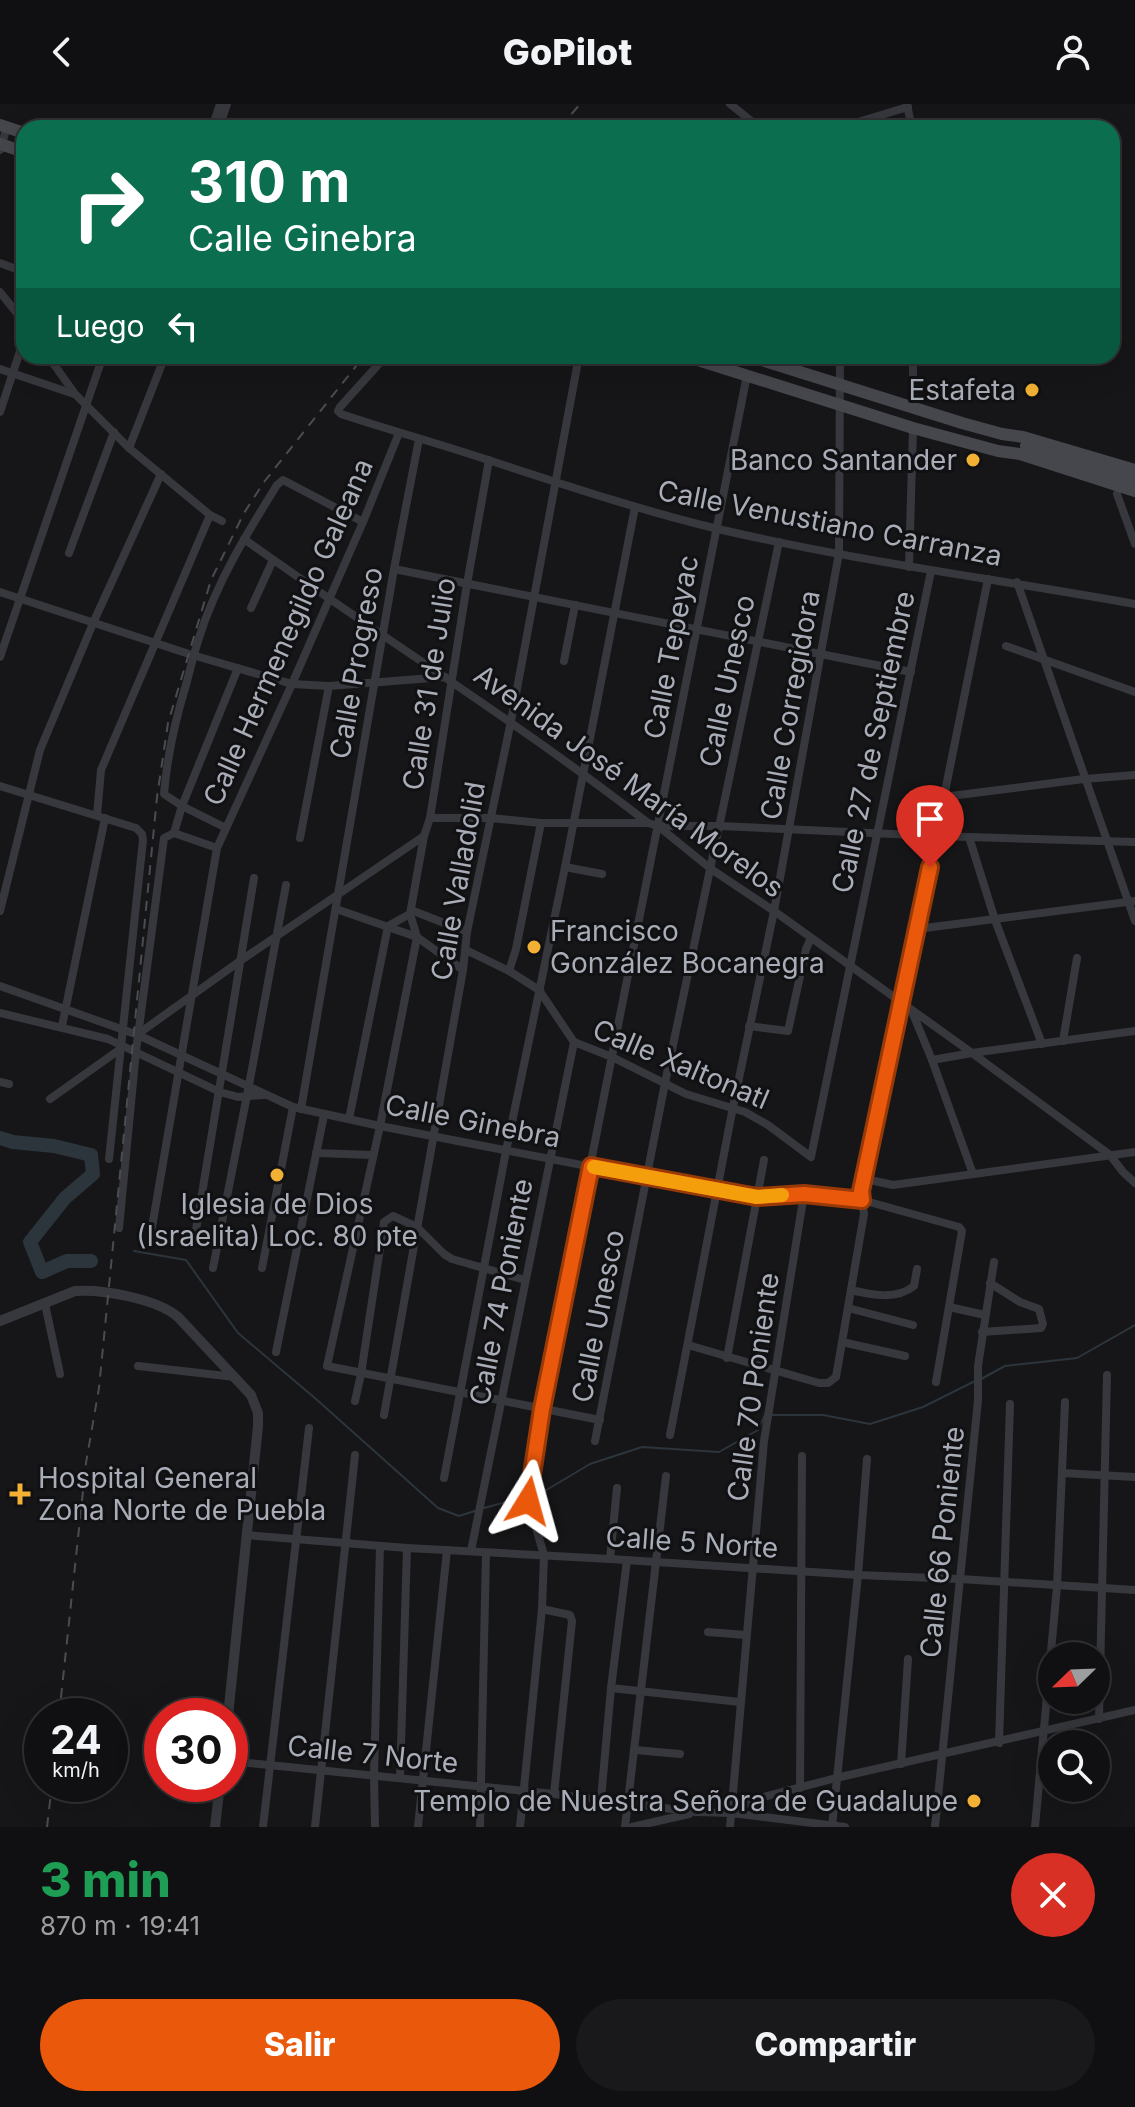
<!DOCTYPE html>
<html lang="es">
<head>
<meta charset="utf-8">
<style>
	:root { --surface:#101012; --page:#19191b; --text:#f1f3f6; --muted:#9c9d9f; --line:#303032; --accent:#ea580c }
	body { margin:0; font-family:Inter,sans-serif; background:var(--page); color:var(--text); height:100vh; display:flex; flex-direction:column; font-size:30px; white-space:nowrap }
	* { box-sizing:border-box; margin:0 }
	p { font-size:26px; color:var(--muted) }
	.icon { flex:none; width:44px; height:44px; fill:none; stroke:currentColor; stroke-width:2; stroke-linecap:round; stroke-linejoin:round }
	.map { position:relative; height:1723px; overflow:hidden }
	.side { display:flex; flex-direction:column; background:var(--surface); flex:1 }
	.side>* { flex:none }
	.hud { position:absolute; left:16px; top:16px; width:1104px; height:244px; border-radius:24px; box-shadow:0 8px 32px #0002,0 0 0 2px var(--line); background:#0b6e4f; color:#fff; overflow:hidden }
	.needle { width:52px; rotate:247deg }
	.controls { position:absolute; left:1038px; top:1538px; display:grid; gap:16px }
	.controls a { display:grid; place-items:center; width:72px; height:72px; border-radius:50%; background:var(--surface); box-shadow:0 8px 32px #0002,0 0 0 2px var(--line); font-size:40px }
	.speed { position:absolute; left:24px; top:1594px; display:flex; gap:16px; font-size:40px; font-weight:700; text-align:center }
	.speed>* { display:grid; place-content:center; width:104px; height:104px; border-radius:50%; background:var(--surface); box-shadow:0 8px 32px #0002,0 0 0 2px var(--line); line-height:1 }
	.speed small { font-size:20px; font-weight:400 }
	.speed .limit { border:12px solid #d22; background:#fff; color:#111 }
	.pin { position:absolute; display:grid; place-items:center; width:68px; height:68px; color:#fff; margin:-82px -34px; border-radius:50% 50% 50% 0; rotate:-45deg; box-shadow:0 0 8px #0007 }
	.pin .icon { rotate:45deg }
	.me { position:absolute; width:88px; margin:-44px; rotate:8deg; stroke-linejoin:round; filter:drop-shadow(0 0 6px #0008) }
	.turn { display:flex; align-items:center; gap:28px; height:168px; padding:0 40px; font-size:36px }
	.turn .icon { width:104px; height:104px; stroke-width:2.5 }
	.turn b { display:block; font-size:56px; line-height:68px }
	.then { display:flex; align-items:center; height:76px; padding:0 40px; background:#0003; gap:16px; font-size:30px }
	.round { display:grid; place-items:center; flex:none; width:84px; height:84px; border-radius:42px; background:var(--page) }
	.head { display:flex; align-items:center; justify-content:space-between; height:136px; padding:0 40px }
	h1 { font-size:48px; font-weight:800; line-height:60px; color:#1e9e55 }
	.cta { display:flex; gap:16px; margin-top:auto; padding:16px 40px }
	.cta a { flex:1; height:92px; border-radius:48px; background:var(--accent); color:#fff; font-size:32px; font-weight:800; line-height:92px; text-align:center }
	.cta a+a { background:var(--page); color:var(--text) }
	header { display:flex; justify-content:space-between; align-items:center; height:104px; padding:0 40px; background:var(--surface); font-size:36px; font-weight:800 }
	.map>svg:first-child { display:block }
	.lines { fill:none; stroke-linecap:round; stroke-linejoin:round }
	.stream { stroke:#2c353c; stroke-width:2 }
	.river { stroke:#2c353c; stroke-width:14 }
	.minor { stroke:#37383d; stroke-width:8 }
	.tertiary { stroke:#37383d; stroke-width:10 }
	.secondary { stroke:#45474d; stroke-width:12 }
	.rail { stroke:#4a4c52; stroke-width:2; stroke-dasharray:10 8; stroke-linecap:butt }
	.route-casing { stroke:#983908; stroke-width:20 }
	.route { stroke:#ea580c; stroke-width:14 }
	.slow { stroke:#f59e0b; stroke-width:14 }
	.poi-dot { fill:#f2b134; stroke:#111113; stroke-width:3 }
	.labels { text-anchor:middle; stroke-width:6; stroke-linejoin:round; paint-order:stroke }
	.poi-label { font-size:28px; fill:#a8adb8; stroke:#111113; text-anchor:end }
	.street-label { font-size:28px; fill:#a8adb8; stroke:#111113 }
</style>
</head>
<body>
<header><svg class="icon" aria-label="back" viewBox="0 0 24 24"><path d="M15 5l-7 7 7 7"/></svg>GoPilot<svg class="icon" aria-label="person" viewBox="0 0 24 24"><circle cx="12" cy="8" r="4"/><path d="M4 21q1-7 8-7t8 7"/></svg></header>
<div class="map">
<svg width="1135" height="1723" viewBox="0 0 1135 1723">
	<rect width="100%" height="100%" fill="#161618"/>
	<g class="lines">
		<g class="stream">
			<polyline points="134,1147 186,1156 238,1229 316,1295 438,1404 459,1412 478,1406"/>
			<polyline points="981,1275 1005,1262 1077,1254 1135,1221"/>
			<polyline points="771,1311 823,1311 870,1320 923,1303 975,1277"/>
			<polyline points="530,1392 543,1388 590,1360 642,1343 719,1348 758,1326 765,1311"/>
			<polyline points="484,1404 524,1393"/>
		</g>
		<polyline class="river" points="0,1034 13,1038 54,1042 91,1051 93,1070 65,1094 30,1138 42,1168 67,1157 91,1157"/>
		<g class="minor">
			<polyline points="730,0 760,24"/>
			<polyline points="907,1 912,24"/>
			<polyline points="212,24 220,0"/>
			<polyline points="219,24 227,0"/>
			<polyline points="838,24 908,3"/>
			<polyline points="0,46 7,23"/>
			<polyline points="0,159 24,168"/>
			<polyline points="0,188 24,218"/>
			<polyline points="48,252 75,290 129,344 210,411 222,417"/>
			<path d="M386,252l-46,51 -2,4 3,3c48,16 96,29 144,45 77,25 154,51 233,70 137,32 278,50 417,75"/>
			<polyline points="0,265 74,290"/>
			<polyline points="913,303 913,252"/>
			<polyline points="0,308 24,235"/>
			<polyline points="129,344 165,252"/>
			<polyline points="489,356 467,480 430,714 424,732 410,810 417,833 380,1022 327,1262 600,1316"/>
			<polyline points="1117,390 1135,440"/>
			<path d="M244,435c134,96 274,183 404,284l10,3 53,43 63,42 198,142 138,102 13,17 12,11"/>
			<polyline points="69,449 114,328"/>
			<polyline points="909,463 913,324"/>
			<polyline points="394,465 911,568"/>
			<polyline points="1017,478 1135,817"/>
			<polyline points="0,488 189,550 292,580 329,582 445,573"/>
			<polyline points="251,504 273,456"/>
			<polyline points="1006,542 1135,588"/>
			<polyline points="0,553 103,252"/>
			<polyline points="564,557 575,501"/>
			<polyline points="0,682 136,724 142,730 143,736 109,1055"/>
			<polyline points="943,693 1084,675 1135,671"/>
			<polyline points="97,711 101,666 210,411"/>
			<polyline points="430,714 491,714 541,719 648,719"/>
			<polyline points="658,722 720,722 936,732 1135,738"/>
			<path d="M226,724l-44,-22 -18,-12c3,-38 11,-73 22,-109 4,-15 8,-32 13,-47 17,-55 48,-105 78,-153l6,-5 80,42"/>
			<polyline points="174,729 182,702 238,564"/>
			<polyline points="969,733 995,816 1042,940"/>
			<polyline points="300,734 329,582"/>
			<polyline points="565,763 602,770"/>
			<polyline points="336,805 417,833 463,866"/>
			<polyline points="411,806 467,828"/>
			<polyline points="0,807 40,646 94,517 161,370"/>
			<polyline points="917,825 1135,797"/>
			<polyline points="466,846 509,867 539,886 574,938 612,953 686,990 745,1008 768,1021 811,1053 931,467"/>
			<polyline points="509,867 516,845 541,719"/>
			<polyline points="0,882 138,931 293,1003 380,1022 716,1087 757,1093 804,1090 862,1096 959,1123 962,1127 936,1278"/>
			<polyline points="0,909 108,935 220,988 238,993 263,991"/>
			<polyline points="913,910 932,956 973,1070"/>
			<polyline points="62,922 105,714"/>
			<polyline points="749,922 788,927 806,845 811,834"/>
			<polyline points="138,930 240,857 424,732"/>
			<polyline points="1063,937 1077,854"/>
			<polyline points="932,956 972,949 1135,927"/>
			<polyline points="0,978 9,980"/>
			<polyline points="50,995 119,946"/>
			<polyline points="301,1005 394,465 419,335"/>
			<polyline points="349,1015 388,822 410,810"/>
			<polyline points="316,1049 373,1051"/>
			<polyline points="865,1075 893,1081 1135,1048"/>
			<polyline points="119,1124 136,947 164,734 174,729 217,744"/>
			<polyline points="151,1129 217,744 292,580 363,418 399,329"/>
			<polyline points="195,1132 254,774"/>
			<polyline points="213,1164 249,981 286,781"/>
			<polyline points="262,1164 293,1003"/>
			<path d="M851,1186c20,5 46,10 63,-4l3,-17"/>
			<polyline points="45,1200 60,1270"/>
			<polyline points="949,1203 985,1211"/>
			<polyline points="848,1204 913,1221"/>
			<polyline points="982,1228 1041,1224 1043,1220 1039,1205 1020,1198 990,1179"/>
			<polyline points="842,1238 905,1252"/>
			<polyline points="688,1241 819,1279 828,1279 836,1273 864,1110 861,1087 936,732 988,475"/>
			<polyline points="276,1248 324,1011"/>
			<polyline points="727,1254 764,1056"/>
			<polyline points="138,1262 235,1273"/>
			<polyline points="355,1297 361,1270 384,1118 393,1112 417,1123 444,1150 452,1155 525,1176"/>
			<polyline points="384,1311 463,866 467,828 511,617 579,252"/>
			<polyline points="670,1331 733,1003 774,807 839,449 840,252"/>
			<polyline points="595,1337 665,979 779,438"/>
			<polyline points="1062,1369 1135,1373"/>
			<polyline points="444,1374 506,1047 565,763 635,403"/>
			<polyline points="246,1431 407,1444 610,1455 858,1471 960,1475 1135,1486"/>
			<polyline points="471,1447 574,938"/>
			<polyline points="610,1455 617,1384"/>
			<polyline points="542,1505 570,1511 572,1517 554,1690"/>
			<polyline points="708,1528 746,1531"/>
			<polyline points="611,1584 740,1598"/>
			<polyline points="1099,1615 1107,1271"/>
			<polyline points="999,1639 1010,1300"/>
			<polyline points="635,1646 680,1650"/>
			<polyline points="230,1657 554,1690 696,1708 731,1709 845,1723"/>
			<polyline points="901,1660 908,1555"/>
			<polyline points="400,1674 407,1444"/>
			<polyline points="800,1684 802,1352"/>
			<polyline points="601,1695 611,1584 627,1456"/>
			<polyline points="731,1709 752,1696 836,1674 1135,1606"/>
			<polyline points="263,1723 309,1324"/>
			<polyline points="315,1723 355,1351"/>
			<polyline points="375,1723 374,1672 380,1442"/>
			<polyline points="418,1723 447,1446"/>
			<polyline points="480,1723 486,1449"/>
			<polyline points="520,1723 542,1505 544,1451 528,1397 542,1305 747,271"/>
			<polyline points="625,1723 666,1372"/>
			<polyline points="632,1723 689,1710"/>
			<polyline points="730,1723 764,1337 804,1090"/>
			<polyline points="832,1723 858,1471 867,1355"/>
			<polyline points="935,1723 978,1296 978,1262 994,1158"/>
			<polyline points="1035,1723 1057,1482 1065,1298"/>
		</g>
		<g class="tertiary">
			<path d="M0,1217l75,-30c28,-2 82,8 103,26l73,78 7,18v13l-30,290"/>
			<polyline points="215,1723 220,1680"/>
		</g>
		<g class="secondary">
			<polyline points="0,21 24,29"/>
			<polyline points="0,40 24,48"/>
			<polyline points="685,252 913,324 998,347 1020,350 1135,387"/>
			<polyline points="749,252 962,319 1002,330 1023,333 1135,366"/>
			<polyline points="1026,342 1135,378"/>
		</g>
		<g class="rail">
			<polyline points="560,24 580,0"/>
			<polyline points="59,1612 86,1359 99,1284 157,693 168,619 211,476 244,409 264,378 364,252"/>
			<polyline points="47,1723 52,1680"/>
		</g>
	</g>
	<g class="lines">
		<g class="route-casing">
			<polyline id="route" points="528,1397 542,1305 591,1062 757,1093 804,1090 862,1096 861,1087 930,763"/>
		</g>
		<use href="#route" class="route"/>
		<polyline class="slow" points="594,1063 757,1093 782,1091"/>
	</g>
	<g class="poi-dot">
		<circle cx="1032" cy="286" r="8"/>
		<circle cx="973" cy="356" r="8"/>
		<circle cx="534" cy="843" r="8"/>
		<circle cx="277" cy="1071" r="8"/>
		<path d="M16 1378h8v8h8v8h-8v8h-8v-8h-8v-8h8z"/>
		<circle cx="974" cy="1697" r="8"/>
	</g>
	<g class="labels">
		<g class="poi-label">
			<text x="1016" y="296">Estafeta</text>
			<text x="957" y="366">Banco Santander</text>
			<text x="550" y="837" text-anchor="start">Francisco<tspan x="550" dy="32">González Bocanegra</tspan></text>
			<text x="277" y="1110" text-anchor="middle">Iglesia de Dios<tspan x="277" dy="32">(Israelita) Loc. 80 pte</tspan></text>
			<text x="38" y="1384" text-anchor="start">Hospital General<tspan x="38" dy="32">Zona Norte de Puebla</tspan></text>
			<text x="958" y="1707">Templo de Nuestra Señora de Guadalupe</text>
		</g>
		<g class="street-label">
			<text transform="translate(830 419) rotate(11)" y="10">Calle Venustiano Carranza</text>
			<text transform="translate(288 528) rotate(-66)" y="10">Calle Hermenegildo Galeana</text>
			<text transform="translate(671 543) rotate(-79)" y="10">Calle Tepeyac</text>
			<text transform="translate(356 559) rotate(-80)" y="10">Calle Progreso</text>
			<text transform="translate(727 577) rotate(-78)" y="10">Calle Unesco</text>
			<text transform="translate(429 580) rotate(-81)" y="10">Calle 31 de Julio</text>
			<text transform="translate(790 601) rotate(-80)" y="10">Calle Corregidora</text>
			<text transform="translate(873 638) rotate(-78)" y="10">Calle 27 de Septiembre</text>
			<text transform="translate(629 677) rotate(36)" y="10">Avenida José María Morelos</text>
			<text transform="translate(458 777) rotate(-80)" y="10">Calle Valladolid</text>
			<text transform="translate(681 960) rotate(23)" y="10">Calle Xaltonatl</text>
			<text transform="translate(473 1017) rotate(11)" y="10">Calle Ginebra</text>
			<text transform="translate(501 1188) rotate(-79)" y="10">Calle 74 Poniente</text>
			<text transform="translate(598 1212) rotate(-79)" y="10">Calle Unesco</text>
			<text transform="translate(753 1283) rotate(-82)" y="10">Calle 70 Poniente</text>
			<text transform="translate(692 1438) rotate(4)" y="10">Calle 5 Norte</text>
			<text transform="translate(942 1438) rotate(-84)" y="10">Calle 66 Poniente</text>
			<text transform="translate(373 1650) rotate(6)" y="10">Calle 7 Norte</text>
		</g>
	</g>
</svg>
<div class="controls">
<a><svg class="needle" viewBox="-14 -14 28 28"><path d="M0-13l5 13h-10z" fill="#e53935"/><path d="M0 13l5-13h-10z" fill="#9c9d9f"/></svg></a>
<a><svg class="icon" aria-label="search" viewBox="0 0 24 24"><circle cx="10" cy="10" r="6"/><path d="M15 15l6 6"/></svg></a>
</div>
<div class="speed"><div>24<small>km/h</small></div><div class="limit">30</div></div>
<div class="pin" style="left:930px;top:763px;background:#d93025"><svg class="icon" aria-label="arrive" viewBox="0 0 24 24"><path d="M6 21V4h12l-3 4 3 4H6"/></svg></div>
<svg class="me" style="left:528px;top:1397px" viewBox="-20 -20 40 40"><path d="M0-17L14 15 0 8-14 15z" fill="#ea580c" stroke="#fff" stroke-width="4"/></svg>
<div class="hud">
<div class="turn"><svg class="icon" aria-label="right" viewBox="0 0 24 24"><path d="M7 20v-9h11M14 6l5 5-5 5"/></svg><div><b>310 m</b>Calle Ginebra</div></div>
<div class="then">Luego<svg class="icon" aria-label="left" viewBox="0 0 24 24"><path d="M17 20v-9H6M10 6l-5 5 5 5"/></svg></div>
</div>
</div>
<section class="side">
<div class="head"><div><h1>3 min</h1><p>870 m · 19:41</p></div><a class="round" style="background:#d93025;color:#fff"><svg class="icon" aria-label="close" viewBox="0 0 24 24"><path d="M6 6l12 12M18 6L6 18"/></svg></a></div>
<div class="cta"><a>Salir</a><a>Compartir</a></div>
</section>
</body>
</html>
